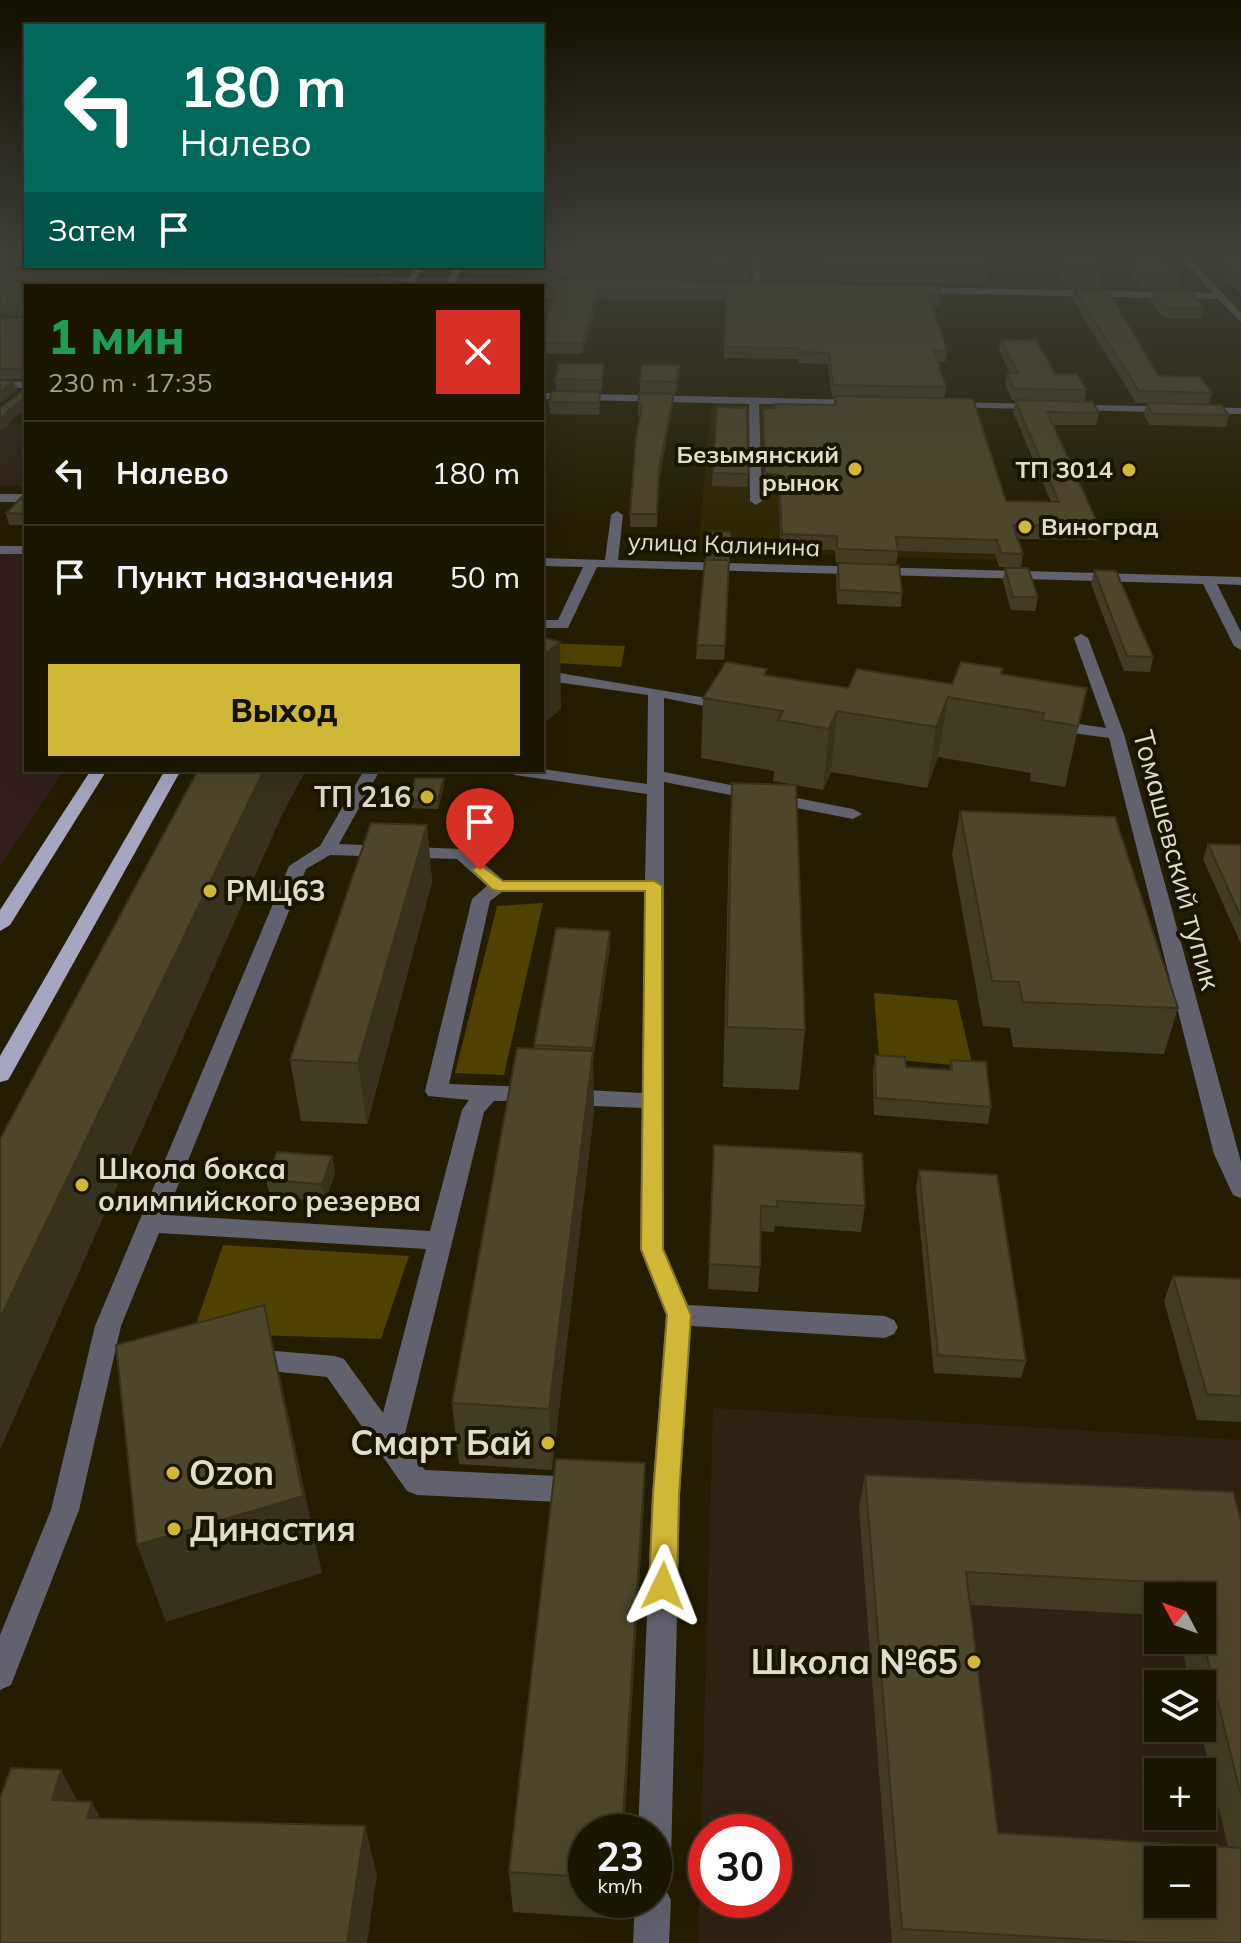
<!DOCTYPE html>
<html lang="ru">
<head>
<meta charset="utf-8">
<style>
	:root { --surface:#1b1602; --page:#241f0c; --text:#f1f3f6; --muted:#a09f99; --line:#393524; --accent:#d1b736 }
	body { margin:0; font-family:Mulish,sans-serif; background:var(--page); color:var(--text); height:100vh; display:flex; flex-direction:column; font-size:30px; white-space:nowrap }
	* { box-sizing:border-box; margin:0 }
	p { font-size:26px; color:var(--muted) }
	.icon { flex:none; width:44px; height:44px; fill:none; stroke:currentColor; stroke-width:2; stroke-linecap:round; stroke-linejoin:round }
	.map { position:relative; flex:1; overflow:hidden }
	.sheet { position:absolute; left:24px; top:284px; width:520px; height:488px; display:flex; flex-direction:column; background:var(--surface); border-radius:0px; box-shadow:0 8px 32px #0002,0 0 0 2px var(--line) }
	.sheet>* { flex:none }
	.top-card { position:absolute; left:24px; top:24px; width:520px; height:244px; border-radius:0px; box-shadow:0 8px 32px #0002,0 0 0 2px var(--line); background:#00695c; color:#fff; overflow:hidden }
	.needle { width:52px; rotate:311deg }
	.tools { position:absolute; left:1144px; top:1582px; display:grid; gap:16px }
	.tools a { display:grid; place-items:center; width:72px; height:72px; border-radius:0px; background:var(--surface); box-shadow:0 8px 32px #0002,0 0 0 2px var(--line); font-size:40px }
	.speed { position:absolute; left:568px; top:1814px; display:flex; gap:16px; font-size:40px; font-weight:700; text-align:center }
	.speed>* { display:grid; place-content:center; width:104px; height:104px; border-radius:50%; background:var(--surface); box-shadow:0 8px 32px #0002,0 0 0 2px var(--line); line-height:1 }
	.speed small { font-size:20px; font-weight:400 }
	.speed .limit { border:12px solid #d22; background:#fff; color:#111 }
	.pin { position:absolute; display:grid; place-items:center; width:68px; height:68px; color:#fff; margin:-82px -34px; border-radius:50% 50% 50% 0; rotate:-45deg; box-shadow:0 0 8px #0007 }
	.pin .icon { rotate:45deg }
	.me { position:absolute; width:88px; margin:-44px; rotate:2deg; stroke-linejoin:round; filter:drop-shadow(0 0 6px #0008) }
	.turn { display:flex; align-items:center; gap:28px; height:168px; padding:0 24px; font-size:36px }
	.turn .icon { width:104px; height:104px; stroke-width:2.5 }
	.turn b { display:block; font-size:56px; line-height:68px }
	.then { display:flex; align-items:center; height:76px; padding:0 24px; background:#0003; gap:16px; font-size:30px }
	.round { display:grid; place-items:center; flex:none; width:84px; height:84px; border-radius:0px; background:var(--page) }
	.head { display:flex; align-items:center; justify-content:space-between; height:136px; padding:0 24px }
	h1 { font-size:48px; font-weight:800; line-height:60px; color:#1e9e55 }
	.button { display:flex; gap:16px; margin-top:auto; padding:16px 24px }
	.button a { flex:1; height:92px; border-radius:0px; background:var(--accent); color:#111; font-size:32px; font-weight:800; line-height:92px; text-align:center }
	ul { padding:0; list-style:none }
	li { display:flex; align-items:center; gap:24px; height:104px; padding:0 24px; border-top:2px solid var(--line) }
	li div { flex:1 }
	li b { display:block; font-size:30px }
	li em { font-style:normal }
	.map>svg:first-child { display:block }
	.built { fill:#2f2601 }
	.education { fill:#2e2214; fill-rule:evenodd }
	.medical { fill:#321f1d }
	.green { fill:#504100 }
	.lines { fill:none; stroke-linecap:round; stroke-linejoin:round }
	.minor { fill:#61626e; fill-rule:evenodd }
	.major { fill:#a6a6c1; fill-rule:evenodd }
	.wall { fill:#433c24; fill-rule:evenodd }
	.shaded-wall { fill:#37311d }
	.building { fill:#4e462a; stroke:#37311d; stroke-width:2; fill-rule:evenodd }
	.route { fill:#d1b736; stroke:#887723; stroke-width:2 }
	.poi-dot { fill:#d1b736; stroke:#1b1400; stroke-width:3 }
	.labels { text-anchor:middle; stroke-width:8; stroke-linejoin:round; paint-order:stroke }
	.far-poi-label { font-size:24px; font-weight:bold; fill:#e1ddcd; stroke:#1b1400; text-anchor:end }
	.far-street-label { font-size:24px; fill:#e1ddcd; stroke:#1b1400 }
	.poi-label { font-size:28px; font-weight:bold; fill:#e1ddcd; stroke:#1b1400; text-anchor:start }
	.street-label { font-size:28px; fill:#e1ddcd; stroke:#1b1400 }
	.near-poi-label { font-size:34px; font-weight:bold; fill:#e1ddcd; stroke:#1b1400; text-anchor:end }
</style>
</head>
<body>
<div class="map">
<svg width="1241" height="1943" viewBox="0 0 1241 1943">
	<rect width="100%" height="100%" fill="#241d02"/>
	<polygon class="built" points="711,404 971,409 1018,561 698,551"/>
	<g class="education">
		<polygon points="9,423 26,423 26,486 0,485 0,431"/>
		<path d="M713,1408l528,32v503h-543zM1158,1596h44v44h-44zM1158,1684h44v44h-44zM1158,1772h44v44h-44zM706,1832h68v68h-68zM1158,1860h44v44h-44z"/>
	</g>
	<polygon class="medical" points="0,554 26,555 26,770 64,770 0,865"/>
	<g class="green">
		<polygon points="545,643 625,646 621,667 542,662"/>
		<polygon points="543,903 504,1075 455,1073 497,906"/>
		<polygon points="874,993 957,1000 973,1067 879,1058"/>
		<polygon points="223,1245 409,1256 381,1339 193,1333"/>
	</g>
	<g class="lines">
		<g class="minor">
			<polygon points="752,255 760,255 761,287 757,290 753,287"/>
			<polygon points="1179,255 1187,255 1241,313 1241,322 1218,299 912,293 908,290 912,287 1213,293"/>
			<polygon points="352,276 500,279 504,282 500,285 349,281"/>
			<polygon points="0,381 26,382 26,388 0,387"/>
			<polygon points="542,393 861,400 866,403 861,406 759,404 762,501 756,505 750,501 749,404 542,399"/>
			<polygon points="949,402 1241,408 1241,414 945,407 945,403"/>
			<rect x="0" y="494" width="26" height="8"/>
			<polygon points="617,511 623,515 618,560 1241,577 1241,585 1217,584 1241,632 1241,650 1234,646 1203,584 597,567 568,628 542,628 542,620 558,620 583,567 542,566 542,558 605,560 611,515"/>
			<rect x="0" y="546" width="26" height="8"/>
			<polygon points="1081,634 1088,638 1124,734 1241,1162 1241,1198 1233,1195 1214,1154 1109,738 1051,730 1043,725 1051,720 1106,728 1074,638"/>
			<path d="M542,670l194,33 2,3 -8,5 -66,-13v74l189,37 9,5 -9,5 -189,-37v467l24,56 197,11 9,4 4,7 -4,7 -9,4 -194,-12 -11,169 -9,364 -5,12 -12,5v-44h-16l14,-337 14,-180 -26,-66 2,-141 -73,-3 -8,-3 -3,-5 3,-5 8,-3 73,4 3,-201h-143l-12,9 -41,183 84,3 8,3 3,5 -3,5 -47,1 -10,11 -81,330 22,28 153,7 10,4 4,9 -4,9 -10,4 -161,-8 -10,-4 -80,-114 -85,-9 -4,-8 4,-8 9,-3 84,7 9,3 39,54 43,-164 -267,-16 -38,93 -42,184 -68,175 -11,5v-55l51,-125 44,-184 194,-460 31,-20 44,-76h16l-41,74 123,5 6,1 35,30h142l2,-86 -132,-19 -8,-5 35,-1 105,15 1,-89 -106,-15zM330,855l127,4 30,27 -15,13 -47,192 3,5 41,4 -7,10 -32,121 -264,-16 140,-346z"/>
			<polygon points="654,1883 665,1888 671,1900 669,1943 633,1943 635,1900 654,1900"/>
		</g>
		<g class="major">
			<polygon points="417,266 425,266 412,286 404,286"/>
			<polygon points="456,266 464,266 453,286 445,286"/>
			<polygon points="91,770 107,770 10,925 0,931 0,910"/>
			<polygon points="165,770 181,770 11,1075 8,1080 0,1082 0,1056"/>
		</g>
	</g>
	<g class="wall">
		<polygon points="0,255 26,255 26,266 393,266 388,274 0,267"/>
		<polygon points="542,255 751,263 750,281 470,275 469,266 542,266"/>
		<polygon points="763,255 982,255 988,266 985,284 764,281"/>
		<polygon points="1046,255 1094,255 1103,270 1100,288 1065,287"/>
		<polygon points="1114,255 1187,255 1185,266 1171,266 1180,277 1178,289 1141,289"/>
		<polygon points="1190,255 1241,255 1241,294 1215,266 1201,266"/>
		<polygon points="0,270 379,277 380,286 26,286 26,379 0,379 0,318 26,318 26,316 0,315"/>
		<polygon points="542,286 941,296 940,306 932,306 947,351 945,362 938,362 946,387 944,399 832,396 828,364 798,363 798,359 724,358 725,301 598,299 582,354 542,354 542,332 554,298 542,298"/>
		<polygon points="1074,289 1158,376 1212,393 1209,404 1136,403 1072,299"/>
		<polygon points="1153,291 1204,308 1201,319 1164,318 1150,301"/>
		<polygon points="1001,340 1055,374 1086,390 1084,402 1099,413 1096,425 1053,425 1099,526 1097,540 1018,539 1023,554 1021,568 999,567 995,554 898,551 896,565 836,563 835,550 781,548 778,488 765,487 763,408 834,405 834,396 1006,501 1051,502 1013,412 1015,400 1012,400 1005,384 1007,373 1010,373 999,350"/>
		<polygon points="604,364 602,391 556,390 555,379"/>
		<polygon points="680,365 680,376 676,393 640,392 640,381"/>
		<polygon points="674,394 673,405 659,481 657,527 630,527 630,514 640,416 638,416 638,404"/>
		<polygon points="549,402 600,403 599,415 550,414"/>
		<polygon points="1146,403 1229,415 1226,427 1150,425 1144,415"/>
		<polygon points="717,407 748,474 747,487 712,486"/>
		<polygon points="26,493 26,525 9,525 6,513"/>
		<polygon points="731,532 729,560 706,559 706,553"/>
		<polygon points="838,563 902,593 901,607 837,604 836,577"/>
		<polygon points="1005,568 1038,597 1035,611 1011,610 1003,581"/>
		<polygon points="1094,570 1153,657 1150,672 1124,671 1091,584"/>
		<polygon points="729,574 724,660 696,659 697,645"/>
		<polygon points="1003,668 1002,674 1087,688 1065,787 1030,781 1031,773 938,757 927,788 831,772 823,790 773,781 774,771 701,758 703,698 767,675 848,688 952,684"/>
		<polygon points="732,783 805,1030 799,1090 723,1087 729,839"/>
		<polygon points="444,786 438,809 409,808 409,800"/>
		<polygon points="960,811 1178,1008 1164,1054 1013,1047 1010,1028 983,1026 952,854"/>
		<polygon points="427,825 432,882 367,1124 301,1121 290,1060"/>
		<polygon points="1208,844 1241,845 1241,944 1203,859"/>
		<polygon points="610,947 593,1061 594,1112 552,1470 459,1464 452,1403 534,1049 534,1045"/>
		<polygon points="875,1055 906,1067 949,1070 951,1060 991,1107 988,1124 874,1115 873,1072"/>
		<polygon points="714,1145 865,1206 861,1232 775,1226 774,1232 760,1231 760,1267 758,1292 708,1289"/>
		<polygon points="332,1156 335,1173 325,1201 270,1197 266,1180"/>
		<polygon points="919,1170 1026,1361 1021,1378 934,1373 916,1188"/>
		<polygon points="1173,1276 1241,1279 1241,1422 1197,1420 1164,1301"/>
		<path d="M865,1475l376,45v423h-349l-33,-435zM1158,1596h44v44h-22l10,44h12v44h-2l28,119 -230,-14 -28,-228 188,10z"/>
		<polygon points="644,1510 586,1832 586,1900 620,1900 619,1919 513,1912 509,1872"/>
	</g>
	<g class="shaded-wall">
		<polygon points="388,266 393,266 388,274"/>
		<polygon points="379,277 380,286 373,286"/>
		<polygon points="598,289 598,299 582,354 582,343"/>
		<polygon points="680,365 680,376 676,393 676,382"/>
		<polygon points="14,381 17,391 0,404 0,392"/>
		<polygon points="674,394 673,405 659,481 657,527 659,469"/>
		<polygon points="25,396 26,408 0,431 0,418"/>
		<polygon points="560,642 561,709 542,725 542,656"/>
		<polygon points="948,697 938,757 927,788 936,727"/>
		<polygon points="837,711 831,772 823,790 829,729"/>
		<polygon points="264,770 306,770 282,815 0,1450 0,1318"/>
		<polygon points="444,778 444,786 438,809 438,801"/>
		<polygon points="427,825 432,882 367,1124 358,1063"/>
		<polygon points="610,931 610,947 593,1061 594,1112 552,1470 549,1409 593,1056 593,1048"/>
		<polygon points="332,1156 335,1173 325,1201 322,1184"/>
		<polygon points="264,1305 282,1385 322,1573 166,1622 137,1545"/>
		<polygon points="645,1463 644,1510 624,1832 622,1832"/>
		<polygon points="61,1770 88,1820 52,1800"/>
		<polygon points="92,1802 117,1851 87,1818"/>
		<polygon points="365,1826 377,1875 367,1943 347,1943"/>
	</g>
	<g class="building">
		<rect x="0" y="255" width="26" height="4"/>
		<polygon points="542,255 750,255 751,263 542,259"/>
		<polygon points="765,255 982,255 988,266 765,263"/>
		<polygon points="1059,255 1094,255 1103,270 1068,269"/>
		<polygon points="1125,255 1161,255 1180,277 1143,277"/>
		<polygon points="1204,255 1241,255 1241,279 1218,255"/>
		<polygon points="0,270 379,277 373,286 26,286 26,372 24,369 0,369 0,318 26,318 24,307 0,306"/>
		<polygon points="475,277 938,286 941,296 929,295 947,351 934,351 946,387 833,385 829,353 799,352 798,348 724,347 726,291 598,289 582,343 542,343 542,332 558,288 542,288 542,286 471,286"/>
		<polygon points="1074,289 1108,290 1158,376 1200,377 1212,393 1139,391"/>
		<polygon points="1153,291 1190,291 1204,308 1166,308"/>
		<polygon points="1001,340 1036,340 1055,374 1077,374 1086,390 1014,389 1007,373 1018,373"/>
		<polygon points="559,364 604,364 602,380 555,379"/>
		<polygon points="642,365 680,365 676,382 640,381"/>
		<polygon points="0,380 14,381 0,392"/>
		<polygon points="26,381 26,396 0,418 0,408 25,389"/>
		<polygon points="552,391 600,392 599,403 549,402"/>
		<polygon points="639,393 674,394 659,469 657,514 630,514 636,439 642,405 638,404"/>
		<polygon points="834,396 973,399 1006,501 1059,502 1015,400 1093,402 1099,413 1047,412 1099,526 1013,525 1023,554 1001,553 997,540 896,537 898,551 837,549 837,536 782,534 779,474 765,474 763,408 776,408 775,404 836,405"/>
		<polygon points="1146,403 1221,405 1229,415 1153,414"/>
		<polygon points="717,407 747,408 748,474 713,473"/>
		<polygon points="26,493 26,514 6,513"/>
		<polygon points="709,531 731,532 730,553 706,553"/>
		<polygon points="705,560 729,560 725,646 697,645"/>
		<polygon points="838,563 899,565 902,593 839,590"/>
		<polygon points="1005,568 1028,568 1038,597 1013,597"/>
		<polygon points="1094,570 1116,571 1153,657 1127,656"/>
		<polygon points="542,637 560,642 542,656"/>
		<polygon points="726,662 767,669 764,675 848,688 857,669 952,684 961,662 1003,668 1001,674 1087,688 1078,726 1042,720 1044,713 948,697 936,727 837,711 829,729 778,720 783,711 703,698"/>
		<polygon points="198,770 264,770 0,1318 0,1139"/>
		<polygon points="415,778 444,778 438,801 409,800"/>
		<polygon points="732,783 796,785 805,1030 727,1027"/>
		<polygon points="960,811 1115,817 1178,1008 1023,1002 1019,982 992,981"/>
		<polygon points="371,823 427,825 358,1063 290,1060"/>
		<polygon points="1208,844 1241,845 1241,917"/>
		<polygon points="556,928 610,931 593,1048 534,1045"/>
		<polygon points="517,1048 593,1051 549,1409 452,1403"/>
		<polygon points="875,1055 905,1057 906,1067 952,1070 951,1060 986,1062 991,1107 876,1098"/>
		<polygon points="714,1145 862,1153 865,1206 777,1201 777,1207 761,1206 760,1267 709,1264"/>
		<polygon points="277,1152 332,1156 322,1184 266,1180"/>
		<polygon points="919,1170 997,1175 1026,1361 938,1355"/>
		<polygon points="1173,1276 1241,1279 1241,1396 1207,1394"/>
		<polygon points="264,1305 303,1496 137,1545 116,1345"/>
		<polygon points="556,1459 645,1463 622,1832 586,1832 586,1877 509,1872"/>
		<path d="M865,1475l368,17 8,28v276l-39,-159v-41h-10l-3,-12 -223,-12 32,261 243,15v95h-93l-246,-14zM1158,1860h44v44h-44z"/>
		<polygon points="11,1768 61,1770 52,1800 92,1802 87,1818 365,1826 347,1943 0,1943 0,1798"/>
	</g>
	<linearGradient id="sky" x2="0" y2="1"><stop stop-color="#141001"/><stop offset="0.48" stop-color="#3f4039"/><stop offset="1" stop-color="#3f4039" stop-opacity="0"/></linearGradient>
	<rect width="1241" height="527" fill="url(#sky)"/>
	<polygon class="route" points="480,865 503,881 654,881 662,886 663,1249 691,1315 679,1495 677,1586 672,1595 663,1599 653,1595 649,1586 653,1495 667,1315 641,1249 645,891 498,891 492,889 472,870"/>
	<g class="poi-dot">
		<circle cx="855" cy="469" r="8"/>
		<circle cx="1129" cy="470" r="8"/>
		<circle cx="1025" cy="527" r="8"/>
		<circle cx="427" cy="797" r="8"/>
		<circle cx="210" cy="891" r="8"/>
		<circle cx="82" cy="1185" r="8"/>
		<circle cx="548" cy="1443" r="8"/>
		<circle cx="173" cy="1473" r="8"/>
		<circle cx="174" cy="1529" r="8"/>
		<circle cx="974" cy="1662" r="8"/>
	</g>
	<g class="labels">
		<g class="far-poi-label">
			<text x="839" y="463">Безымянский<tspan x="839" dy="28">рынок</tspan></text>
			<text x="1113" y="478">ТП 3014</text>
			<text x="1041" y="535" text-anchor="start">Виноград</text>
		</g>
		<g class="far-street-label">
			<text transform="translate(724 545) rotate(2)" y="8">улица Калинина</text>
		</g>
		<g class="poi-label">
			<text x="411" y="807" text-anchor="end">ТП 216</text>
			<text x="226" y="901">РМЦ63</text>
			<text x="98" y="1179">Школа бокса<tspan x="98" dy="32">олимпийского резерва</tspan></text>
		</g>
		<g class="street-label">
			<text transform="translate(1177 860) rotate(75)" y="10">Томашевский тупик</text>
		</g>
		<g class="near-poi-label">
			<text x="532" y="1455">Смарт Бай</text>
			<text x="189" y="1485" text-anchor="start">Ozon</text>
			<text x="190" y="1541" text-anchor="start">Династия</text>
			<text x="958" y="1674">Школа №65</text>
		</g>
	</g>
</svg>
<div class="tools">
<a><svg class="needle" viewBox="-14 -14 28 28"><path d="M0-13l5 13h-10z" fill="#e53935"/><path d="M0 13l5-13h-10z" fill="#a09f99"/></svg></a>
<a><svg class="icon" aria-label="layers" viewBox="0 0 24 24"><path d="M12 4l9 5-9 5-9-5zM3 14l9 5 9-5"/></svg></a>
<a>+</a>
<a>−</a>
</div>
<div class="speed"><div>23<small>km/h</small></div><div class="limit">30</div></div>
<div class="pin" style="left:480px;top:870px;background:#d93025"><svg class="icon" aria-label="arrive" viewBox="0 0 24 24"><path d="M6 21V4h12l-3 4 3 4H6"/></svg></div>
<svg class="me" style="left:663px;top:1586px" viewBox="-20 -20 40 40"><path d="M0-17L14 15 0 8-14 15z" fill="#d1b736" stroke="#fff" stroke-width="4"/></svg>
<div class="top-card">
<div class="turn"><svg class="icon" aria-label="left" viewBox="0 0 24 24"><path d="M17 20v-9H6M10 6l-5 5 5 5"/></svg><div><b>180 m</b>Налево</div></div>
<div class="then">Затем<svg class="icon" aria-label="arrive" viewBox="0 0 24 24"><path d="M6 21V4h12l-3 4 3 4H6"/></svg></div>
</div>
<section class="sheet">
<div class="head"><div><h1>1 мин</h1><p>230 m · 17:35</p></div><a class="round" style="background:#d93025;color:#fff"><svg class="icon" aria-label="close" viewBox="0 0 24 24"><path d="M6 6l12 12M18 6L6 18"/></svg></a></div>
<ul>
<li><svg class="icon" aria-label="left" viewBox="0 0 24 24"><path d="M17 20v-9H6M10 6l-5 5 5 5"/></svg><div><b>Налево</b></div><em>180 m</em></li>
<li><svg class="icon" aria-label="arrive" viewBox="0 0 24 24"><path d="M6 21V4h12l-3 4 3 4H6"/></svg><div><b>Пункт назначения</b></div><em>50 m</em></li>
</ul>
<div class="button"><a>Выход</a></div>
</section>
</div>
</body>
</html>
